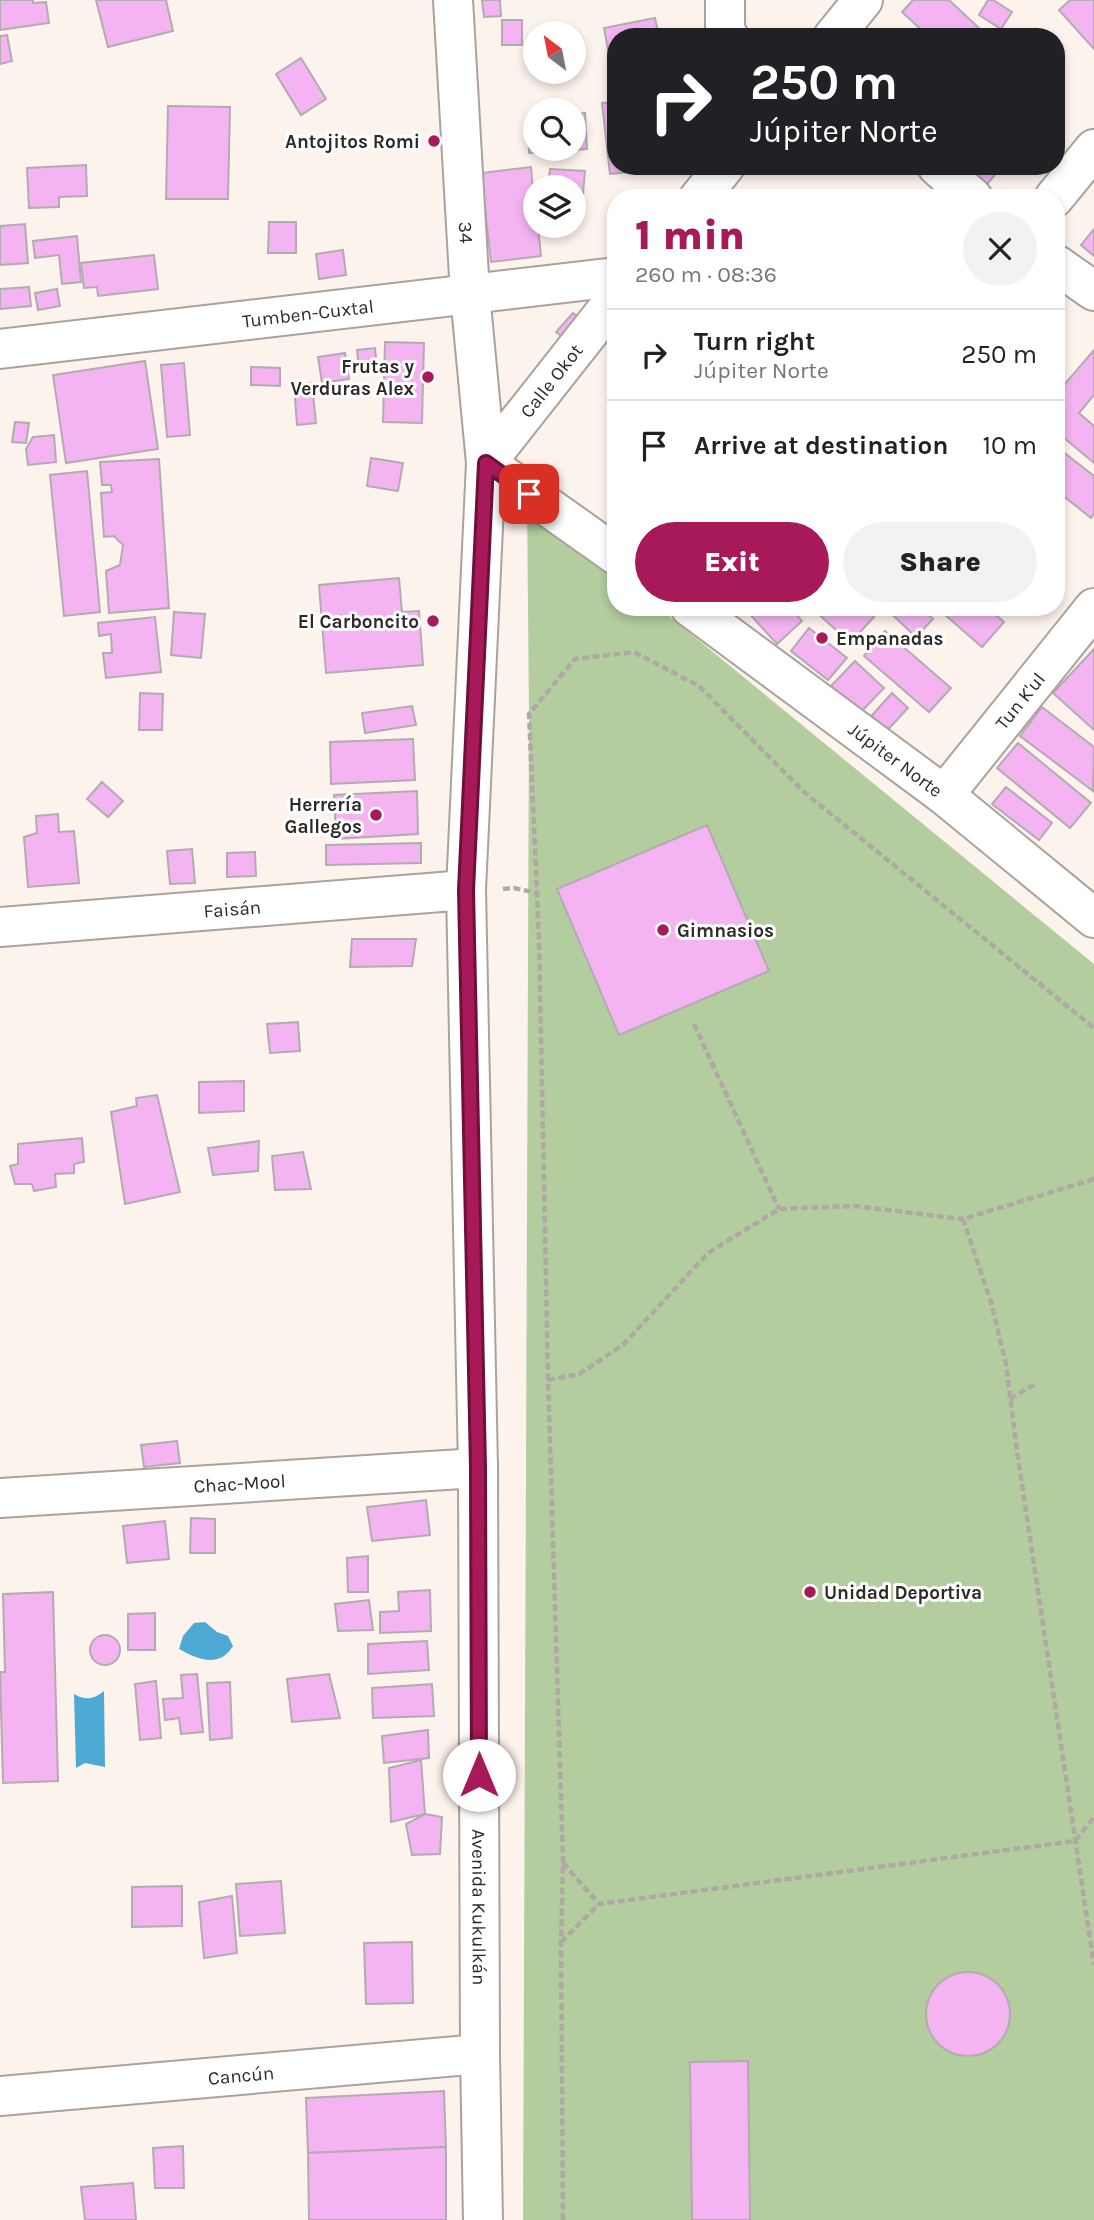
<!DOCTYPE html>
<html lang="en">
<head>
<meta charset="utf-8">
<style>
	:root { --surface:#fff; --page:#f2f2f2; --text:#222; --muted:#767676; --line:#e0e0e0; --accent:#a81959 }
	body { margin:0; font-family:Karla,sans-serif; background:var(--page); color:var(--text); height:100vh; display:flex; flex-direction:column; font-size:26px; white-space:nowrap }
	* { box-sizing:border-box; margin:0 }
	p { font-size:23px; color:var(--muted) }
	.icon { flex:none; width:38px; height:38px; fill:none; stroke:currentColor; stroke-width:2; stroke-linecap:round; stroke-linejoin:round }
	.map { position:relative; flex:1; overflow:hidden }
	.side { position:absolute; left:607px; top:189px; width:458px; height:427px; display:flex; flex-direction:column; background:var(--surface); border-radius:28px; box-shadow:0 4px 10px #0003 }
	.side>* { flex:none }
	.top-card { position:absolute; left:607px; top:28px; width:458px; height:147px; border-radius:28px; box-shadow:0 4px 10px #0003; background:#202124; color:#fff; overflow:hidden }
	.needle { width:46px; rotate:328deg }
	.tools { position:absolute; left:523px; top:21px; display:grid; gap:14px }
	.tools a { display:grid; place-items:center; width:63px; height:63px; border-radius:50%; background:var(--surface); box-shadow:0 4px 10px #0003; font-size:35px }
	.pin { position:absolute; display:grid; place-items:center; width:60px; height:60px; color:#fff; margin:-30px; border-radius:14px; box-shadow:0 4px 10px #0006 }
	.me { position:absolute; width:77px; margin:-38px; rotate:0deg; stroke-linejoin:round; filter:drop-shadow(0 0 5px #0008) }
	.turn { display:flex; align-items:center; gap:24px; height:147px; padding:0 28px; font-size:32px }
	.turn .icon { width:91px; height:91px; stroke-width:2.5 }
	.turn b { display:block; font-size:49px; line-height:60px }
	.round { display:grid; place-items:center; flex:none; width:74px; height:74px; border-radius:37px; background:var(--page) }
	.overview { display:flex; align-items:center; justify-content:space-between; height:119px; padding:0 28px }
	h1 { font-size:42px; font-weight:800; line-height:52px; color:var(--accent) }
	.cta { display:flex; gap:14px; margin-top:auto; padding:14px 28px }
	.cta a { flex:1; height:80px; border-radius:42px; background:var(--accent); color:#fff; font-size:28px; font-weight:800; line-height:80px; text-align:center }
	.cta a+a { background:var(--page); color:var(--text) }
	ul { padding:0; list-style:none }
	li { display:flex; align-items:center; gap:21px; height:91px; padding:0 28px; border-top:2px solid var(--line) }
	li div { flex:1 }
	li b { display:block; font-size:26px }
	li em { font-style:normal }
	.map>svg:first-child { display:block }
	.grass { fill:#b3cd9e }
	.water { fill:#4fa9d5 }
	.building { fill:#f3b4f1; stroke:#b3abb2; stroke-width:2 }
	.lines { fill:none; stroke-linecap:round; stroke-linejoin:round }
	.minor-casing { stroke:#aba29c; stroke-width:42 }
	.path { stroke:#b0a8a3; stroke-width:4.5; stroke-dasharray:7 3.5; stroke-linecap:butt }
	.minor { stroke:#fff; stroke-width:38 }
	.route-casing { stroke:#6d103a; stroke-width:18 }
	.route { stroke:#a81959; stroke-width:12 }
	.poi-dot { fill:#a81959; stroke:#fff; stroke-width:2.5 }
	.labels { text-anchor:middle; stroke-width:6; stroke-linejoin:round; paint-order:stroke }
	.poi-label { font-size:19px; font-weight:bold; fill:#2e2a28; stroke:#fff; text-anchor:end }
	.street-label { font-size:19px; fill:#2e2a28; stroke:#fff }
</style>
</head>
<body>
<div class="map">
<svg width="1094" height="2220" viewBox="0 0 1094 2220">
	<rect width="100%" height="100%" fill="#fdf3ed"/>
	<polygon class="grass" points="527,497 616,572 616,607 658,607 1094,964 1094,2220 523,2220 529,714"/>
	<g class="water">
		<path d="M205,1622l12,10 11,4 5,10c-14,23 -36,13 -54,3l4,-13 11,-13z"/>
		<path d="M104,1691l1,76 -20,-4 -9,5 -2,-74c12,7 20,5 30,-3z"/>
	</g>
	<g class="building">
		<polygon points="0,0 33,0 33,3 46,2 49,23 0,30"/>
		<polygon points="96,0 166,0 173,31 108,47"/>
		<polygon points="482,0 500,0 501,16 484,17"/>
		<polygon points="913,0 949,0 979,28 970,37 929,37 902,12"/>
		<polygon points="988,0 993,0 1012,12 1001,29 979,15"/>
		<polygon points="1070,0 1094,0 1094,49 1059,10"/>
		<polygon points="655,18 659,37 616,37 616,54 609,56 604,28"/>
		<rect x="502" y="20" width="20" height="25"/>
		<polygon points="7,35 12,61 0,64 0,36"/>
		<polygon points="301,58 326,99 301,115 276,74"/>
		<polygon points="616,102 616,166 639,166 640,171 610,174 602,103"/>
		<polygon points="168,106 230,107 228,199 166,199"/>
		<polygon points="585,113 587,149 529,153 528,116 536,116 536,149 574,149 574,114"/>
		<polygon points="86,165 87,196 59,197 59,207 29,208 27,168"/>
		<polygon points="960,166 1002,166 985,187"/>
		<polygon points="531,167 536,226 538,226 541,256 491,262 481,173"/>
		<polygon points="550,169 585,171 582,205 574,205 574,187 548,187"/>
		<polygon points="269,222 296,222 296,253 268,253"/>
		<polygon points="25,224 28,263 0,265 0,226"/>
		<polygon points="1094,229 1094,256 1081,245"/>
		<polygon points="77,236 81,282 62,284 59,255 35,258 33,241"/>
		<polygon points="343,250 346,275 319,279 316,254"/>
		<polygon points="154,255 158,289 98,296 97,287 84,288 81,263"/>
		<polygon points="29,287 31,306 0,309 0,289"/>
		<polygon points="57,289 60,306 38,310 35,293"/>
		<polygon points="573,313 581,320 564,338 556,332"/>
		<polygon points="385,342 424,343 422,423 383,422"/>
		<polygon points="375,348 377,369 359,370 357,350"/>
		<polygon points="1094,350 1094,395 1079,413 1094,426 1094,463 1057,432 1057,393"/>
		<polygon points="345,353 349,379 322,383 318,357"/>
		<polygon points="145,361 158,449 66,463 53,375"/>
		<polygon points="184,363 190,435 167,437 161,365"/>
		<polygon points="251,367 280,368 280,386 251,385"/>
		<polygon points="312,383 316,423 297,425 294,385"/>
		<polygon points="15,422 29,423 26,443 12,442"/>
		<polygon points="54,435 56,462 28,465 26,449 33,437"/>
		<polygon points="1057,447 1094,476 1094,514 1091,518 1057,491"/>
		<polygon points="371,458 403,463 398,491 367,486"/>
		<polygon points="159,459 169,608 109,613 106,571 120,565 123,545 114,536 104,537 101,493 112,492 111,485 102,485 100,462"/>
		<polygon points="87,471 100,612 64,616 50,475"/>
		<polygon points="399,578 402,612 419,611 423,665 326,673 319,585"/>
		<polygon points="752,607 790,607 802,621 777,644 747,611"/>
		<polygon points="811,607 864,607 874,617 850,643"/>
		<polygon points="884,607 920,607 933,619 916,637"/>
		<polygon points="936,607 987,607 1004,622 982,647"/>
		<polygon points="174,612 205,614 201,658 171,655"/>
		<polygon points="155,617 161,672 106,678 103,653 112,653 111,634 99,636 98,623"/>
		<polygon points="809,628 847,658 828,680 791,651"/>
		<polygon points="885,631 951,688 929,712 864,656"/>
		<polygon points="1094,649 1094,730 1053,693"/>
		<polygon points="855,661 884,688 860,713 831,686"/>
		<polygon points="140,693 163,694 162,730 139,730"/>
		<polygon points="892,693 908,708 882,736 866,722"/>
		<polygon points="412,706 416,725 365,733 362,713"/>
		<polygon points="1042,707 1094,747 1093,791 1020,736"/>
		<polygon points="413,739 415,780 331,784 330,742"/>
		<polygon points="1018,743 1091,803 1070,828 997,768"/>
		<polygon points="102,782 123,801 108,817 87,799"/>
		<polygon points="1006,787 1052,823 1039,840 992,804"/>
		<polygon points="417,791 418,834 336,839 334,795"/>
		<polygon points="58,814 59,832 74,831 79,883 28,887 24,837 37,833 36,816"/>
		<polygon points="707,825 769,971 619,1035 557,889"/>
		<polygon points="421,843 421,863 326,865 326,845"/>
		<polygon points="192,849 195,883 170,884 167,851"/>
		<polygon points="255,852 256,876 227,877 227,853"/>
		<polygon points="352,939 416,939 412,966 350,967"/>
		<polygon points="298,1022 300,1051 270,1053 267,1024"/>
		<polygon points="244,1081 244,1111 199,1113 199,1082"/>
		<polygon points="157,1095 180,1192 125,1204 111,1112 137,1106 136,1098"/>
		<polygon points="82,1138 84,1162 74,1164 74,1173 55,1174 56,1187 34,1191 32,1184 15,1184 10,1166 18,1164 18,1144"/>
		<polygon points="259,1141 258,1171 213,1175 208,1148"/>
		<polygon points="303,1152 311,1189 275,1190 272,1156"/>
		<polygon points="177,1441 180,1463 144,1467 141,1445"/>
		<polygon points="426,1500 430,1535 372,1541 367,1507"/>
		<polygon points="191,1518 215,1519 215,1553 190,1553"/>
		<polygon points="165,1521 169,1559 127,1563 123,1526"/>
		<polygon points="368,1556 368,1592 348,1592 347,1558"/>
		<polygon points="430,1590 431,1631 380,1633 380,1612 399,1611 398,1592"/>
		<polygon points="53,1592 58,1781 3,1783 0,1672 5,1672 3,1594"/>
		<polygon points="369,1600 373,1630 338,1631 335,1604"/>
		<polygon points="155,1613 155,1650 128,1650 128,1614"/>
		<circle cx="105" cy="1650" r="15"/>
		<polygon points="427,1641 429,1670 368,1674 368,1644"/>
		<polygon points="197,1674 203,1732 181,1734 179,1718 165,1720 163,1699 183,1698 181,1675"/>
		<polygon points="329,1674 340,1718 292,1722 287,1679"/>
		<polygon points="156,1681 161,1738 140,1740 135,1684"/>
		<polygon points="230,1682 232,1738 210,1740 207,1683"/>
		<polygon points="432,1684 434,1716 373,1718 372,1688"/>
		<polygon points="428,1730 429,1758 384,1763 382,1736"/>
		<polygon points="421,1760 425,1814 391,1822 389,1768"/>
		<polygon points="425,1814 442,1817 440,1854 412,1855 406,1824"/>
		<polygon points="281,1881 285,1933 240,1936 236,1884"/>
		<polygon points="182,1886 182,1926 132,1927 132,1887"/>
		<polygon points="232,1896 237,1953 204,1958 199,1902"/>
		<polygon points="412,1942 413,2003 366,2004 364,1943"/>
		<circle cx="968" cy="2014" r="42"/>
		<polygon points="748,2061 750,2220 692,2220 690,2062"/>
		<polygon points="444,2091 446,2147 308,2153 306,2098"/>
		<polygon points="183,2146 184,2188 155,2188 153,2148"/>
		<polygon points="446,2147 446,2220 309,2220 308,2153"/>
		<polygon points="133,2183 136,2220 85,2220 81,2187"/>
	</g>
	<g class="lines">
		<g class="minor-casing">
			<g id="minor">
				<path id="s1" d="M453,0l17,294 16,169 -20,427 12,578 2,586 3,166"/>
				<polyline points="725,0 725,30 729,37"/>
				<polyline points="833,37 863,0"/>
				<polyline points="937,166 973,198"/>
				<polyline points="699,198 725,166"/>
				<polyline points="1054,198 1094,149"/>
				<polyline points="1057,265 1094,291"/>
				<path id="s2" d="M0,349l616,-72"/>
				<path id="s3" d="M486,463l130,-165"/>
				<polyline points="486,463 616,555"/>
				<path id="s4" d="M690,607l254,188 150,123"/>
				<path id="s5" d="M944,795l150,-187"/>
				<path id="s6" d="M0,927l466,-37"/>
				<path id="s7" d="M0,1498l478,-30"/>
				<path id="s8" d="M0,2096l480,-42"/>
			</g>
		</g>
		<g class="path">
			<polyline points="503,889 514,888 537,893"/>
			<polyline points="694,1024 779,1209"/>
			<polyline points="1094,1179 963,1219 991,1302 1006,1364 1017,1451 1094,1965"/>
			<polyline points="548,1380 579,1374 623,1345 708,1253 779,1209 854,1206 963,1219"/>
			<polyline points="1010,1399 1035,1384"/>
			<polyline points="563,1863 599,1904 1075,1841 1094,1817"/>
			<polyline points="561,1942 599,1904"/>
			<polyline points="563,2220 561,1942 563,1862 548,1380 539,939 529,714 575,659 634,652 699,686 804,792 1094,1028"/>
		</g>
		<use href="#minor" class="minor"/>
	</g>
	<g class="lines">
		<g class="route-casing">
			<polyline id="route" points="479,1775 478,1468 466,890 486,463 529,494"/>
		</g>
		<use href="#route" class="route"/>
	</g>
	<g class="poi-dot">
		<circle cx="434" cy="141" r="7"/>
		<circle cx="428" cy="377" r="7"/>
		<circle cx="433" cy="621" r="7"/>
		<circle cx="822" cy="638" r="7"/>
		<circle cx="376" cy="815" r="7"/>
		<circle cx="663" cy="930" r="7"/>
		<circle cx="810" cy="1592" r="7"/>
	</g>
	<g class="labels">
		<g class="poi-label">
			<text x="420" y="148">Antojitos Romi</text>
			<text x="414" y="373">Frutas y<tspan x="414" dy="22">Verduras Alex</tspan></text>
			<text x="419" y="628">El Carboncito</text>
			<text x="836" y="645" text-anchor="start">Empanadas</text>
			<text x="362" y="811">Herrería<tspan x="362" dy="22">Gallegos</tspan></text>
			<text x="677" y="937" text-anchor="start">Gimnasios</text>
			<text x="824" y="1599" text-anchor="start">Unidad Deportiva</text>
		</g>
		<g class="street-label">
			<text dy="7" stroke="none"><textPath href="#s1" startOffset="233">34</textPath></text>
			<text dy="7" stroke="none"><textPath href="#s2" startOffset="310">Tumben-Cuxtal</textPath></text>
			<text dy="7" stroke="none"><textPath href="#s3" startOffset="105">Calle Okot</textPath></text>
			<text dy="7" stroke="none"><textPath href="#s5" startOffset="121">Tun K'ul</textPath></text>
			<text dy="7" stroke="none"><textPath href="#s4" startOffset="256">Júpiter Norte</textPath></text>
			<text dy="7" stroke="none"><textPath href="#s6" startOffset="233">Faisán</textPath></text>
			<text dy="7" stroke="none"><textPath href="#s7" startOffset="240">Chac-Mool</textPath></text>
			<text dy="7" stroke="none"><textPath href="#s1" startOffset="1909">Avenida Kukulkán</textPath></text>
			<text dy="7" stroke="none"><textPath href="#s8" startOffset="242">Cancún</textPath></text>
		</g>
	</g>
</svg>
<div class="tools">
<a><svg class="needle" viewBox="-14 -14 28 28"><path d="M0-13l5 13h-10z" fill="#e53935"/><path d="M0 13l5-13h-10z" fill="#767676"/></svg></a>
<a><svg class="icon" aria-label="search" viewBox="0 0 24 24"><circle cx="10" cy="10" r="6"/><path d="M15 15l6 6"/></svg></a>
<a><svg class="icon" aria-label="layers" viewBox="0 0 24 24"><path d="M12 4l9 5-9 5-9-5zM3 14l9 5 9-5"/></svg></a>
</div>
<div class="pin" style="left:529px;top:494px;background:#d93025"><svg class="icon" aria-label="arrive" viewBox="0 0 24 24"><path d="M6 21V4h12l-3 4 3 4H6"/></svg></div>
<svg class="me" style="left:479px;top:1775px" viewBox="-20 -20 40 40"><circle r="19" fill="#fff"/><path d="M0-13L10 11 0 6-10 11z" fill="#a81959"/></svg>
<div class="top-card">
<div class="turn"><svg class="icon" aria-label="right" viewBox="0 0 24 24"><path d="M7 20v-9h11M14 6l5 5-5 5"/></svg><div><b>250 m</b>Júpiter Norte</div></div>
</div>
<section class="side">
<div class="overview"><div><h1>1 min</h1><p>260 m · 08:36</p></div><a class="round"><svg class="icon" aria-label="close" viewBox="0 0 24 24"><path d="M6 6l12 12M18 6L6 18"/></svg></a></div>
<ul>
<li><svg class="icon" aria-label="right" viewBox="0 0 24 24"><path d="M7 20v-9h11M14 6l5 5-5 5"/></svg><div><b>Turn right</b><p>Júpiter Norte</p></div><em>250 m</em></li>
<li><svg class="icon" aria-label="arrive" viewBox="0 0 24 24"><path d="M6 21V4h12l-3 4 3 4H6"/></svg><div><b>Arrive at destination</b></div><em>10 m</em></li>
</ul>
<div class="cta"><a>Exit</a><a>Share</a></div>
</section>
</div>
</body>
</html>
